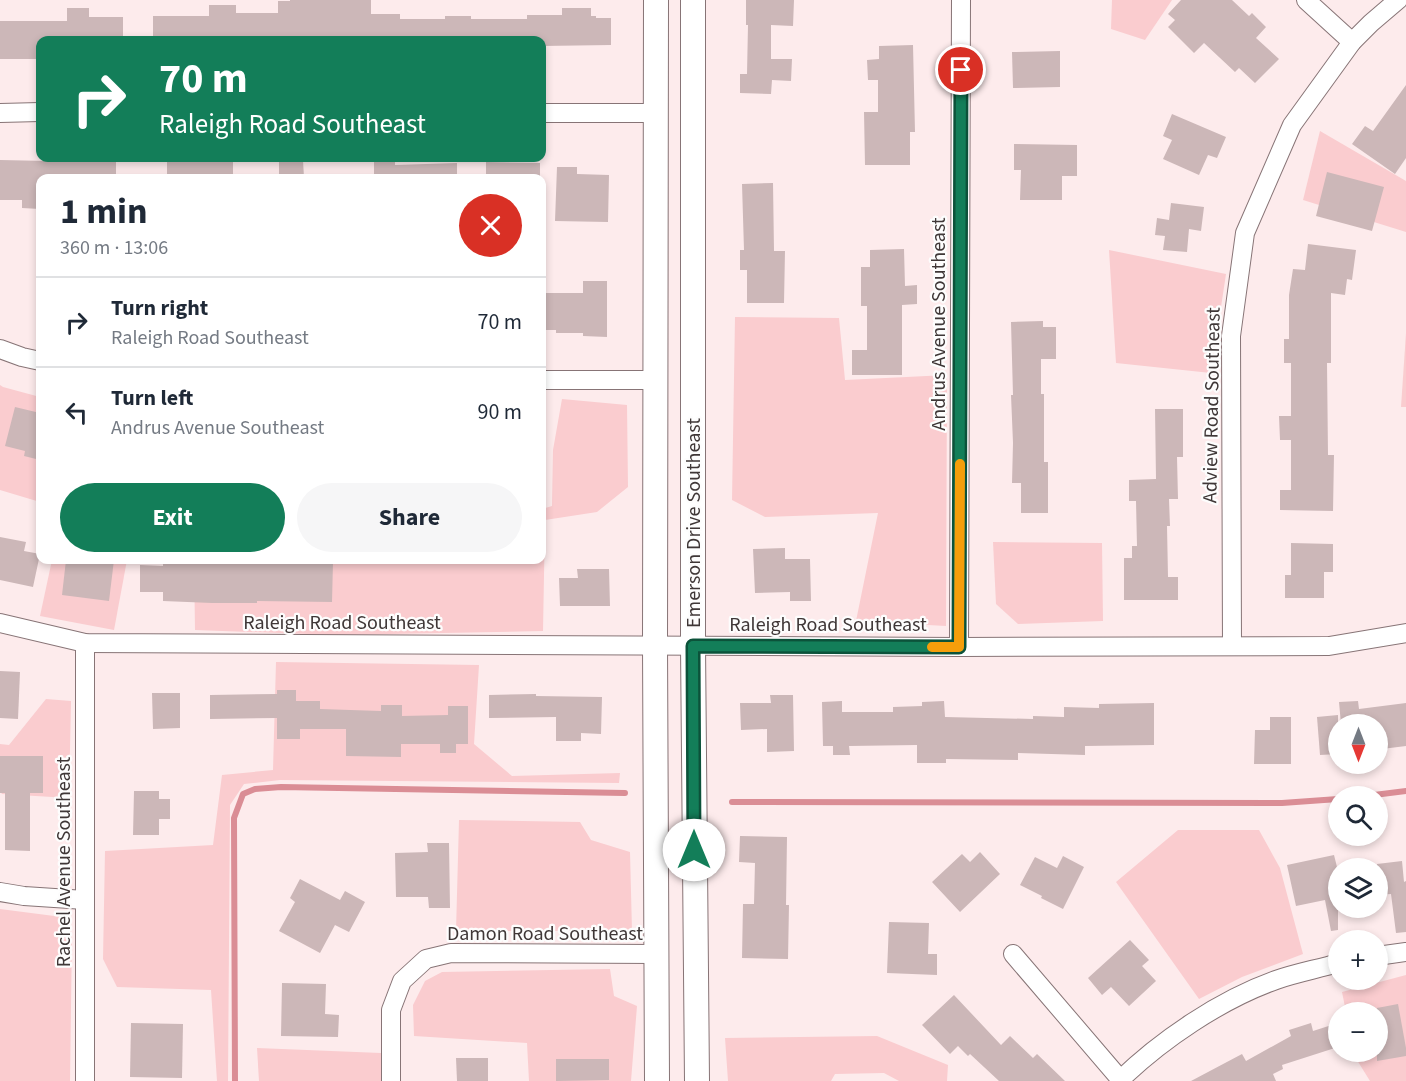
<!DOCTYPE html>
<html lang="en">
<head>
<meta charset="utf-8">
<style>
	:root { --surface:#fff; --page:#f6f6f7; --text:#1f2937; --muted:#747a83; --line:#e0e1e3; --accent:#137e59 }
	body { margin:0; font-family:"Source Sans 3",sans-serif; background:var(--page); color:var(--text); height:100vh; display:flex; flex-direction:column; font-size:22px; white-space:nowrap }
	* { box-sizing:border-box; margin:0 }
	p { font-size:20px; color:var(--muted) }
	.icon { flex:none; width:33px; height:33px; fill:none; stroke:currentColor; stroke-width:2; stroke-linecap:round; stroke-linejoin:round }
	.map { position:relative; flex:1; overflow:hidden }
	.side { position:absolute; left:36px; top:174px; width:510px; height:390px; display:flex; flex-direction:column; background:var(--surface); border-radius:12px; box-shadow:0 3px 9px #0003 }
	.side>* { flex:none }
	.top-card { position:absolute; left:36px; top:36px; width:510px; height:126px; border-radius:12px; box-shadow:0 3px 9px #0003; background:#137e59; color:#fff; overflow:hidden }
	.needle { width:39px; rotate:180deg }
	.controls { position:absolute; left:1328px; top:714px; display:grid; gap:12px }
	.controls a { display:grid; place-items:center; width:60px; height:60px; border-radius:50%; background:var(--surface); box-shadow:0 3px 9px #0003; font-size:30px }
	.pin { position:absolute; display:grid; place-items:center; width:51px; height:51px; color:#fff; margin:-26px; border:3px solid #fff; border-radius:50%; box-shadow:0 2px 6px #0007 }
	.me { position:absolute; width:66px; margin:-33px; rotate:0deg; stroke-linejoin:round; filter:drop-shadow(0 0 4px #0008) }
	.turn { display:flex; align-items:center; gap:21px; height:126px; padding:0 24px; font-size:27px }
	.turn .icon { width:78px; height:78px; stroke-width:2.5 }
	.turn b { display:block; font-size:42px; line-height:51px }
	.round { display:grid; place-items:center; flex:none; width:63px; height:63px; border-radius:32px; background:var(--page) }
	.head { display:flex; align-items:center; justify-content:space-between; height:102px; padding:0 24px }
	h1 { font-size:36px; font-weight:700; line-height:45px }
	.cta { display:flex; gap:12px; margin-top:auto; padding:12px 24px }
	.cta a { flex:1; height:69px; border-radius:36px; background:var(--accent); color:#fff; font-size:24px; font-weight:700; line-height:69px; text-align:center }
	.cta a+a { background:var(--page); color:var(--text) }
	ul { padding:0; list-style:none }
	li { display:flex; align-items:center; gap:18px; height:90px; padding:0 24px; border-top:2px solid var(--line) }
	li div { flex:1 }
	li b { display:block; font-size:22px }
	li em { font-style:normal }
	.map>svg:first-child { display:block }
	.green { fill:#facccf }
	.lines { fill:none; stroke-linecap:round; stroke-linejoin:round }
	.stream { stroke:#da8d95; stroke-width:6 }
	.building { fill:#ccb7b8 }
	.minor-casing { stroke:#877476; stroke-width:20 }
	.tertiary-casing { stroke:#877476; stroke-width:26 }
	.minor { stroke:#fff; stroke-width:18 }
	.tertiary { stroke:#fff; stroke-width:24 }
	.route-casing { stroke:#0c523a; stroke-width:15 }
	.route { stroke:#137e59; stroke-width:10 }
	.slow { stroke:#f59e0b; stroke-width:10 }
	.labels { text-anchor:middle; stroke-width:4.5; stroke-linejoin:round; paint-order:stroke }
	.street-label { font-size:20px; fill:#3f3737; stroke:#fdfdfd }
</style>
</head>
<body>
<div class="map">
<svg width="1406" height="1081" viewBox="0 0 1406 1081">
	<rect width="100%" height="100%" fill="#fdebec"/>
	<g class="green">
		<polygon points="1112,0 1172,0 1145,40 1111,29"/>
		<polygon points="1320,131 1406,181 1406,232 1303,200"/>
		<polygon points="1109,250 1226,274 1211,373 1116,363"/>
		<polygon points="735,317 839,318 845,380 947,375 946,626 856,621 878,513 765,517 732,500"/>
		<polygon points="1406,333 1406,407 1401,407"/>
		<polygon points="0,385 3,387 40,397 40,502 0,490"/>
		<polygon points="562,399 627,405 628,487 597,512 545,520 543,631 336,635 195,630 194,560 542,560 542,509 552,506 553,450"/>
		<polygon points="993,542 1102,543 1103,621 1018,624 996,604"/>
		<polygon points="52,560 127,560 114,630 40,616"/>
		<polygon points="276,662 479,665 474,744 512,776 620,773 619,783 280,780 244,784 230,805 228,1081 217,1081 211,990 117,987 103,959 105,851 213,845 222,775 273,770"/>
		<polygon points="46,699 71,701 69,798 2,794 0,791 0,744 9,745"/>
		<polygon points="459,820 580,822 591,840 630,852 632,931 456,931"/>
		<polygon points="1178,830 1259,830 1280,868 1303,954 1242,977 1199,999 1116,882"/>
		<polygon points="0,909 62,917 72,933 70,1081 0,1081"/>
		<polygon points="610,969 614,996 637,1006 631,1081 529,1081 527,1043 414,1036 413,1005 425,981 442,972"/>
		<polygon points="1406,975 1406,1081 1370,1081 1352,1052 1377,1052 1377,1012 1346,1012 1342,992"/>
		<polygon points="877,1036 948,1065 947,1081 899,1081 884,1073 835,1074 831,1081 728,1081 725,1038"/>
		<polygon points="257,1048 381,1053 381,1081 259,1081"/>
	</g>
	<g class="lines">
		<g class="stream">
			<polyline points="1366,796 1406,791"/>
			<polyline points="732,802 1282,803 1338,799"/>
			<polyline points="235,1081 234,818 243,794 255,789 281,787 625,793"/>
		</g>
	</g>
	<g class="building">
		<polygon points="290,0 371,0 371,14 400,14 400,19 445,19 445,16 471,16 471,19 527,19 527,15 562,15 562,8 591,8 591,16 596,16 596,18 611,18 611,45 542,46 542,40 153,40 153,16 209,16 209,5 236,5 236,13 278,13 278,1 290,1"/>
		<polygon points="746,0 794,0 793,26 771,25 771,59 792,59 791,81 772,80 771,94 740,93 740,74 747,74 748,25 746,25"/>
		<polygon points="1181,0 1232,0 1249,16 1252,13 1266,27 1256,38 1279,59 1255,83 1239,68 1235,72 1204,43 1194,53 1168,27 1175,20 1168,14"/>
		<polygon points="67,8 89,8 89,17 123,17 123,40 40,40 40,59 0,59 0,21 67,21"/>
		<polygon points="913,45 915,132 910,132 910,165 865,165 864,112 878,112 878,80 868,80 867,60 879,59 879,46"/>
		<polygon points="1060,51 1060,87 1013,88 1012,52"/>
		<polygon points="1406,85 1406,158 1395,174 1352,144 1365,126 1373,131"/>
		<polygon points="1172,114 1226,137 1217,158 1208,155 1199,175 1163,159 1172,140 1163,136"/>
		<polygon points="1014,144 1077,145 1077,176 1062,176 1062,200 1020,200 1021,170 1014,170"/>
		<polygon points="191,158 191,160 233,159 233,178 167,178 167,159"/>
		<polygon points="374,159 395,160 395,165 457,163 457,178 374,178"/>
		<polygon points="0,160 48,161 48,162 116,161 116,178 40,178 40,209 22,208 22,200 0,200"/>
		<polygon points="303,160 304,178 279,178 279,161"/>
		<polygon points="486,162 540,163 540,178 486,178"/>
		<polygon points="557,167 577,167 577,174 609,175 608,222 555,221"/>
		<polygon points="1327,172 1384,187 1372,231 1316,216"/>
		<polygon points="773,183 774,251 785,251 784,303 747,303 747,270 740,270 740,250 744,250 742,184"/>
		<polygon points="1171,203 1204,207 1201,231 1189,229 1187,252 1163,250 1165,236 1155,235 1157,218 1169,220"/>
		<polygon points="1308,244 1356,250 1352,280 1347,279 1345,295 1331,293 1331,363 1327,363 1328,455 1334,455 1333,511 1280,510 1280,490 1291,490 1291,440 1280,440 1279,416 1291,416 1291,363 1284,363 1284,339 1289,339 1289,295 1293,269 1305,270"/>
		<polygon points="904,249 905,286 917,285 917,304 902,305 902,375 852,375 852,350 867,350 867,306 861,306 861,267 870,267 870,250"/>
		<polygon points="583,281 607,281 607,337 583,336 583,333 556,333 556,330 542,330 542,293 583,293"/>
		<polygon points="1043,321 1043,327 1056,327 1056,359 1041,359 1041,394 1044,394 1044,462 1048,462 1048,513 1021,513 1021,483 1012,483 1013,443 1011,395 1013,395 1011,322"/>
		<polygon points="15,407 40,413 40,460 24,456 25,451 5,446"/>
		<polygon points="1155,409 1183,409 1183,457 1177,457 1178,499 1169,499 1170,526 1167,526 1168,577 1178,577 1178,600 1124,600 1124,558 1132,558 1132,546 1137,546 1136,501 1129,501 1129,480 1156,479"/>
		<polygon points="0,537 26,542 24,551 40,554 33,587 0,580"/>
		<polygon points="1291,543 1333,544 1333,572 1324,572 1324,598 1285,598 1285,575 1291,575"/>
		<polygon points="785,548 785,559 810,559 811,601 790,601 790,592 755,593 753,549"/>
		<polygon points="66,560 114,560 109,601 62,595"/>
		<polygon points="163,560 257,560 257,562 294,562 294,560 310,560 310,562 333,562 332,602 257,601 257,603 212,603 163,601 163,592 140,592 140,565 163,566"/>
		<polygon points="577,569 609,569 610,606 560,606 559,578 578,578"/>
		<polygon points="0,671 20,672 18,719 0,718"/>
		<polygon points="277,690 296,690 296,701 320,701 320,709 381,711 381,705 402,705 402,716 448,715 448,706 468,706 468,744 456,744 456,753 440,753 440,744 401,744 401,757 346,756 346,729 300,729 300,739 277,739 277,718 210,719 210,695 277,694"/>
		<polygon points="152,693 180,693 180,728 153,729"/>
		<polygon points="536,694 536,696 602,697 601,734 581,733 581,741 556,741 556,717 489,718 489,695"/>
		<polygon points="770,695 793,695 794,751 767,752 767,729 741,730 740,703 771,703"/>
		<polygon points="842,701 842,712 893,712 893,707 922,706 922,702 944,701 945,717 1033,719 1033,716 1064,717 1064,707 1099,708 1099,704 1154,703 1154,745 1085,746 1085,755 1018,753 1018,760 946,759 946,763 917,763 917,745 849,746 850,755 833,755 833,746 823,746 822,702"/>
		<polygon points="1358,701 1359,709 1406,703 1406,746 1382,749 1379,724 1341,724 1339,702"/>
		<polygon points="1338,715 1338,754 1320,755 1317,717"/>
		<polygon points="1270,717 1291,717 1291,764 1254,764 1255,730 1270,730"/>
		<polygon points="0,756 43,756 43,793 30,793 30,851 5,850 5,793 0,793"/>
		<polygon points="134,791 159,791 159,799 170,799 170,819 159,819 159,835 133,835"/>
		<polygon points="740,836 787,837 786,905 789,905 788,959 742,958 743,904 754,904 755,863 739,862"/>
		<polygon points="427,843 449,843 450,908 429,908 428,897 396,897 395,853 428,852"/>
		<polygon points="980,852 1000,874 960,912 932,882 962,854 970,862"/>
		<polygon points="1334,855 1338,871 1338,930 1331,931 1325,900 1296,906 1287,865"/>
		<polygon points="1063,856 1084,867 1063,909 1041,898 1042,896 1020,885 1035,857 1057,868"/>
		<polygon points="1402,861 1404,882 1406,881 1406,932 1396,933 1391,894 1377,895 1377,864"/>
		<polygon points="300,879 340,900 345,891 365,902 349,932 335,925 320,953 279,931 295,902 290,898"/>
		<polygon points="889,922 929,923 928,954 937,954 937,975 887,973"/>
		<polygon points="1130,940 1149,960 1142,966 1156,981 1129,1006 1111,987 1102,995 1088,978"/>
		<polygon points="282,983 326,984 325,1014 339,1015 338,1037 281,1036"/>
		<polygon points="954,995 1001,1045 1010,1036 1033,1058 1037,1054 1065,1081 999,1081 970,1054 968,1056 958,1046 950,1054 922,1025"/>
		<polygon points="1398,1004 1406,1048 1406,1056 1377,1061 1377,1008"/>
		<polygon points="131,1023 183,1024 182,1078 130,1077"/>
		<polygon points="1311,1023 1313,1031 1338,1023 1338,1047 1282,1065 1283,1069 1273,1074 1276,1081 1191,1081 1242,1054 1246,1061 1291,1036 1289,1030"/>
		<polygon points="456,1058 488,1058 488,1081 457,1081"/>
		<polygon points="556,1059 609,1059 609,1080 556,1081"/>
	</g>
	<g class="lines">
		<g class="minor-casing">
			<g id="minor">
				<polyline points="1306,0 1352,42"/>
				<polyline points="0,113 40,112"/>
				<polyline points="542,113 656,113"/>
				<polyline points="0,349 22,357 40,361"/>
				<polyline points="542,380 656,380"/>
				<polyline points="0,623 85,643 959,647 1329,646 1406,633"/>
				<polyline points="85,643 85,1081"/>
				<polyline points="1232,646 1231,336 1245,233 1292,125 1352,42 1371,23 1398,0"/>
				<polyline points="959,647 961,0"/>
				<polyline points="0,892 24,896 85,900"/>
				<polyline points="1013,954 1120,1079"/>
				<polyline points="1377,956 1406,952"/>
				<polyline points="391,1081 391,1010 402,981 426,959 451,953 656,954"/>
				<path d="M1119,1081c42,-41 101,-81 157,-101 20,-7 42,-11 62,-17"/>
			</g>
		</g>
		<g class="tertiary-casing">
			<g id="tertiary">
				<polyline points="656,0 655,646 657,1081"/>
				<polyline points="693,0 693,646 697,1081"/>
			</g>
		</g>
		<use href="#minor" class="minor"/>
		<use href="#tertiary" class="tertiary"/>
	</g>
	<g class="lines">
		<g class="route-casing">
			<polyline id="route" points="694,850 693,646 959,647 961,70"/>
		</g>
		<use href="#route" class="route"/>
		<polyline class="slow" points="932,647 959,647 960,464"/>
	</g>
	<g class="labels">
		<g class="street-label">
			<text transform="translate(938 324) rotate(-90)" y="7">Andrus Avenue Southeast</text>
			<text transform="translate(1211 405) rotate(-89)" y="7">Adview Road Southeast</text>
			<text transform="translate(693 523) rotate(-90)" y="7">Emerson Drive Southeast</text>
			<text x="342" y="629">Raleigh Road Southeast</text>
			<text x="828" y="631">Raleigh Road Southeast</text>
			<text transform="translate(63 862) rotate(-90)" y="7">Rachel Avenue Southeast</text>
			<text x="545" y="940">Damon Road Southeast</text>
		</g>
	</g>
</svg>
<div class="controls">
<a><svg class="needle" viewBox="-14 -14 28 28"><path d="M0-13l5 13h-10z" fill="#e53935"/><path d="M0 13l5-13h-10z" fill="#747a83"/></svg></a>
<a><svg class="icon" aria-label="search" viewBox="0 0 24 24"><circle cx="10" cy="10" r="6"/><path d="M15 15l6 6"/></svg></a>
<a><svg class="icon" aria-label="layers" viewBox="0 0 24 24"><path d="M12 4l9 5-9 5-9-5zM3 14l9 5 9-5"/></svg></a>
<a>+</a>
<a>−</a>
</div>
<div class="pin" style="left:961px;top:70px;background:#d93025"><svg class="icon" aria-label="arrive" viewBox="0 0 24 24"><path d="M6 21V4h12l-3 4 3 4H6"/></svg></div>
<svg class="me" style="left:694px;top:850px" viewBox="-20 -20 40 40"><circle r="19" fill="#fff"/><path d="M0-13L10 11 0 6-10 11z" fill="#137e59"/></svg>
<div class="top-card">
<div class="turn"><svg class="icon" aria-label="right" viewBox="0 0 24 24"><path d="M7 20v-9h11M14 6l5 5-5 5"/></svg><div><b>70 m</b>Raleigh Road Southeast</div></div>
</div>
<section class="side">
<div class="head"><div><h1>1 min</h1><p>360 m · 13:06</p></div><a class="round" style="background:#d93025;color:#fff"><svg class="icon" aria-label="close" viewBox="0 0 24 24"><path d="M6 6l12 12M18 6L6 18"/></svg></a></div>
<ul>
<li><svg class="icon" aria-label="right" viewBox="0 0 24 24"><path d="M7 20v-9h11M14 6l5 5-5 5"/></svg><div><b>Turn right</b><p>Raleigh Road Southeast</p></div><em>70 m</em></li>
<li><svg class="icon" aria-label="left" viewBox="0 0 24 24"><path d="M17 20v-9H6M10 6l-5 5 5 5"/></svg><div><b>Turn left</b><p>Andrus Avenue Southeast</p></div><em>90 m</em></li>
</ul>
<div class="cta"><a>Exit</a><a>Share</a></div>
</section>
</div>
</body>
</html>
